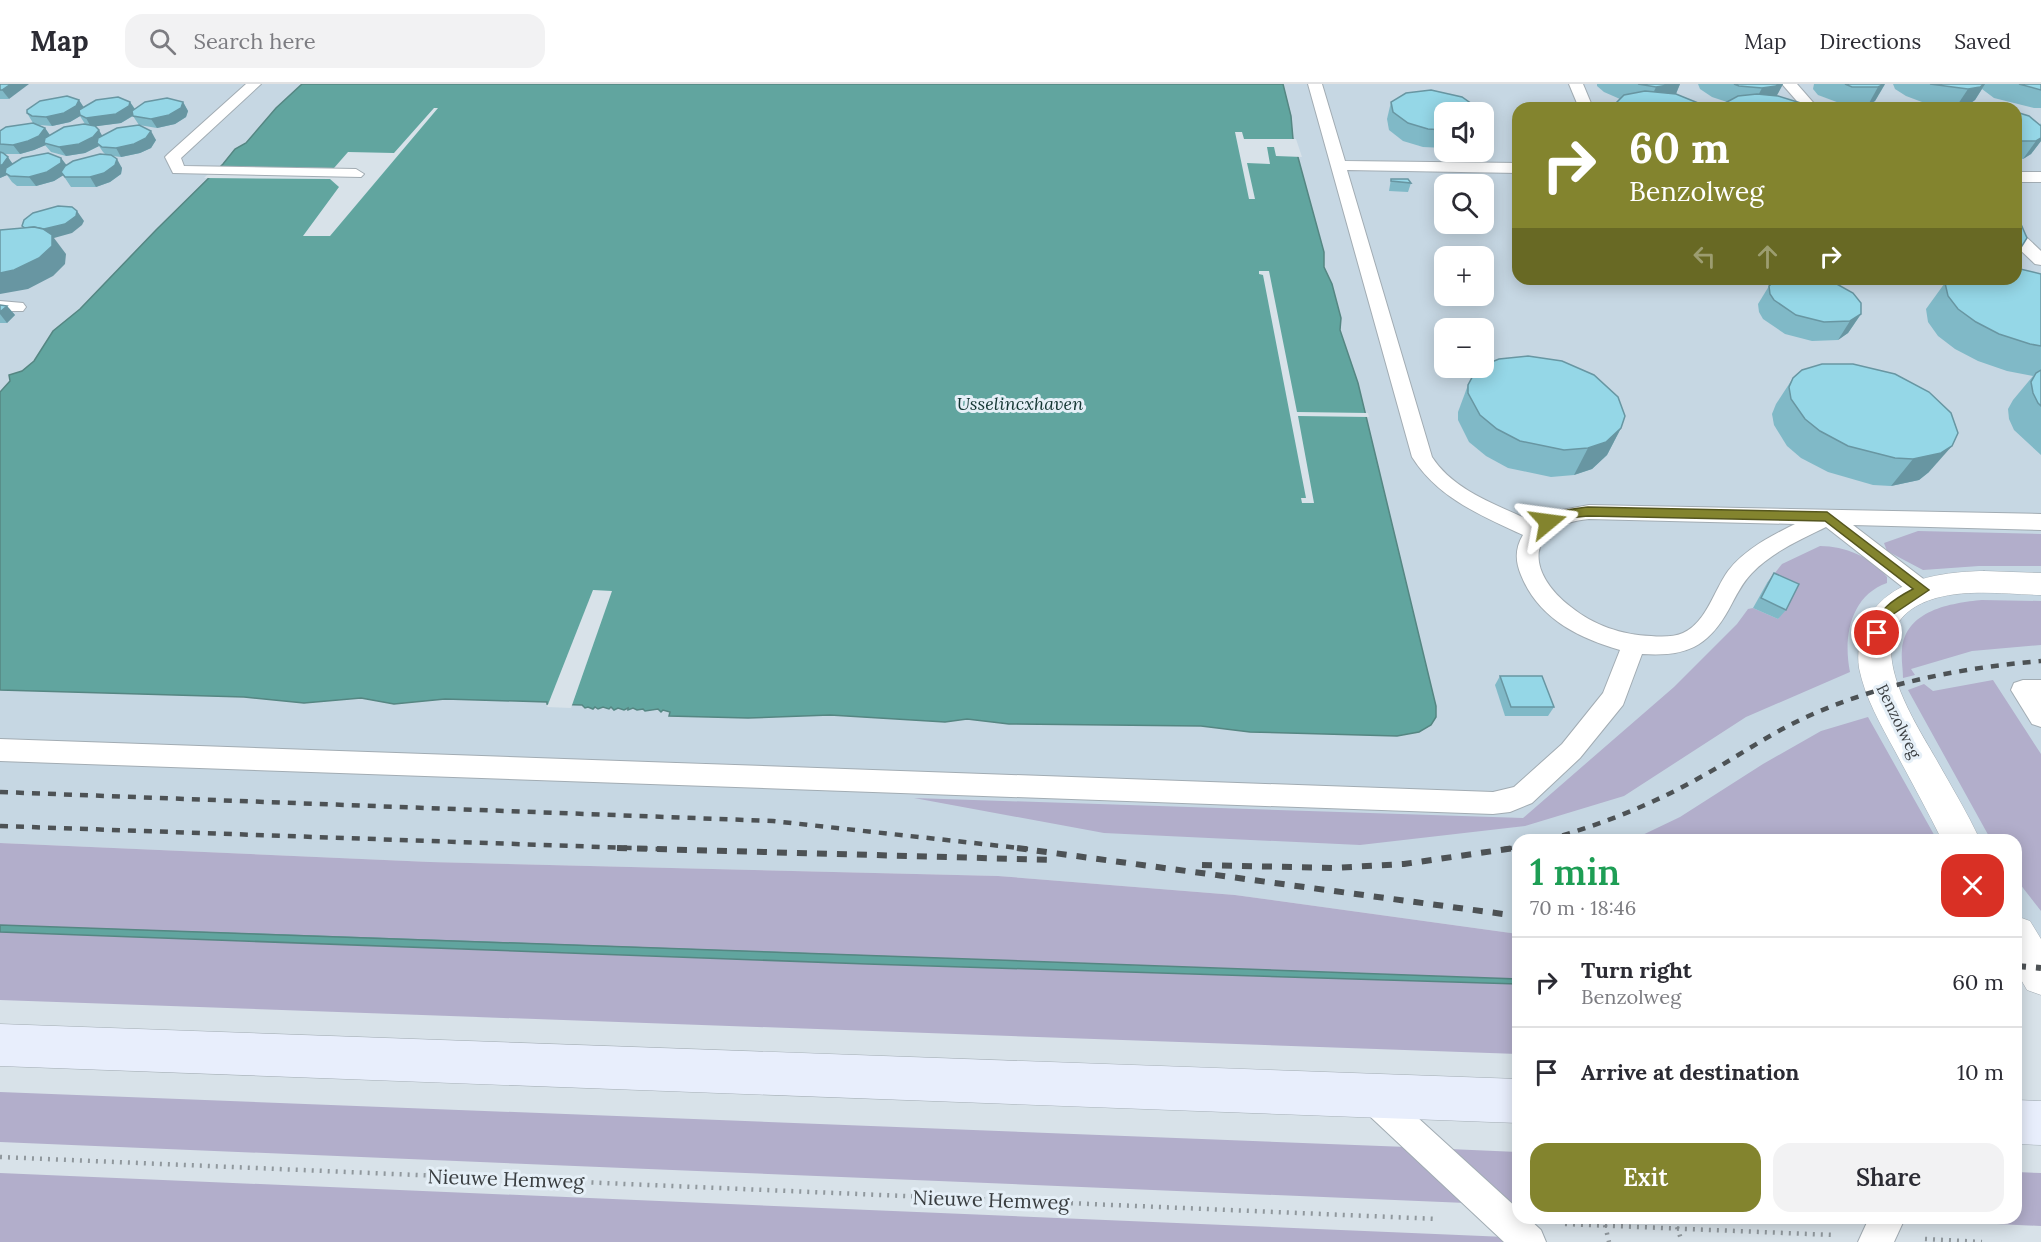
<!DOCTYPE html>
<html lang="en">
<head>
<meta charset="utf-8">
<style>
	:root { --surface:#fff; --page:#f2f2f3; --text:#2b2b33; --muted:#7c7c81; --line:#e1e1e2; --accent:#83842e }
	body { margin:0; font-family:Lora,serif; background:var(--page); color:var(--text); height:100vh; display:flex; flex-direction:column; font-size:22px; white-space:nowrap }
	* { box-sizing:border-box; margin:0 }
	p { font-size:20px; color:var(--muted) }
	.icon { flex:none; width:33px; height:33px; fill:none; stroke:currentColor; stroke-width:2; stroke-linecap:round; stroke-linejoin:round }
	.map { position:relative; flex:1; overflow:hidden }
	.panel { position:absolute; left:1512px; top:750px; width:510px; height:390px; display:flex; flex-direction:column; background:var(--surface); border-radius:18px; box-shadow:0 3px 15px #0003 }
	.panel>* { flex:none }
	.top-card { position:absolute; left:1512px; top:18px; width:510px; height:183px; border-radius:18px; box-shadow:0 3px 15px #0003; background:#83842e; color:#fff; overflow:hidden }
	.fabs { position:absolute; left:1434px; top:18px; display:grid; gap:12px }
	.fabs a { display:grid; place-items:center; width:60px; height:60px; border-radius:12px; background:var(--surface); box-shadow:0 3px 15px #0003; font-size:30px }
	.pin { position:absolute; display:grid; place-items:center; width:51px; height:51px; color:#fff; margin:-26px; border:3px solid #fff; border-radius:50%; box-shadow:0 2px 6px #0007 }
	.me { position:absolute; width:66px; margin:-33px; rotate:74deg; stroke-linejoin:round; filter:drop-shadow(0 0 4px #0008) }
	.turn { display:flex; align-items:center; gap:21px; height:126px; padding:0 18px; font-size:27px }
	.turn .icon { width:78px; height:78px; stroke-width:2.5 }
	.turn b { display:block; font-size:42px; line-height:51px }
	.lanes { display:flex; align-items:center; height:57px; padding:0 18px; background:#0003; justify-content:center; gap:30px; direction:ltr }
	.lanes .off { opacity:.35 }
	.round { display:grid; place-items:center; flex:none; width:63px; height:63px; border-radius:18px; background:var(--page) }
	.headline { display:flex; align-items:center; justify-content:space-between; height:102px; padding:0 18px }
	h1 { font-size:36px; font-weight:600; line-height:45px; color:#1e9e55 }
	.button { display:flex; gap:12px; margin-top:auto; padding:12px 18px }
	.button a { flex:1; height:69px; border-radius:18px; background:var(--accent); color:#fff; font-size:24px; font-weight:600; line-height:69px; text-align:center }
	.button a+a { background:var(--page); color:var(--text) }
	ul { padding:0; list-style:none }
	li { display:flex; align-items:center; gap:18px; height:90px; padding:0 18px; border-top:2px solid var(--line) }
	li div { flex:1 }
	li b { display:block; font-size:22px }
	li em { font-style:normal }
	header { display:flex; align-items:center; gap:36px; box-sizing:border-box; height:84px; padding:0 30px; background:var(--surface); border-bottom:2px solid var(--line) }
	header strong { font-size:28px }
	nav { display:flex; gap:33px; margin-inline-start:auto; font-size:21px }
	.search { width:420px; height:54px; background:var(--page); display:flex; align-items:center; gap:15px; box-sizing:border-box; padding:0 21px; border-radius:18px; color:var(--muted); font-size:22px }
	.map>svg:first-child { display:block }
	.built { fill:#c6d7e3; fill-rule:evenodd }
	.green { fill:#b2aecb }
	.water { fill:#61a59f; stroke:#558682; stroke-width:1.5 }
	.pier { fill:#d8e2e9 }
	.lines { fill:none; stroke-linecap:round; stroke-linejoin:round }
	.service-casing { stroke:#a2acb3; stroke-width:2 }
	.minor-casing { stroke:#a2acb3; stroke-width:1 }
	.secondary-casing { stroke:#a2acb3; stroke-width:1 }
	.path { stroke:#90989d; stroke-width:4.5; stroke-dasharray:2 6; stroke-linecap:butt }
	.service { fill:#fff; fill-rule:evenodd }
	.minor { fill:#fff; fill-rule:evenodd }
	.secondary { fill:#e8eefc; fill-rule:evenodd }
	.rail-far1 { stroke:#4d5255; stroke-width:4.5; stroke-dasharray:8 8; stroke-linecap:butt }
	.rail { stroke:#4d5255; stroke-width:6; stroke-dasharray:10 10; stroke-linecap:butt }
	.wall { fill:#80b9c7; fill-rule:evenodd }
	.shaded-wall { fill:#6896a2 }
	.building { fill:#95d7e7; stroke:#6896a2; stroke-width:1.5 }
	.route { fill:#83842e; stroke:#55561e; stroke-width:1.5 }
	.labels { text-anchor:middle; stroke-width:6; stroke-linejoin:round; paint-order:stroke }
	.street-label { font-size:16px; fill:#383c3f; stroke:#e5eff7 }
	.water-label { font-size:18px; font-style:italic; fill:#143633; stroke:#e5eff7 }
	.near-street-label { font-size:20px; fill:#383c3f; stroke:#e5eff7 }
</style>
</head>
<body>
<header>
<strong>Map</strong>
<div class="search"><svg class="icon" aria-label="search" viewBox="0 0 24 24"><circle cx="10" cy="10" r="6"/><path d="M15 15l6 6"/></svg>Search here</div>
<nav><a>Map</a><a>Directions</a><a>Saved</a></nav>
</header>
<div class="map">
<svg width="2041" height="1158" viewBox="0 0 2041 1158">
	<rect width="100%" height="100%" fill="#d8e2e9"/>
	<path class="built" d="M0,0h2041v872l-25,11v-127h-498v94l-283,-39 -237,-19 -568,-14 -430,-19zM1518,24h498v171h-498zM1444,28h40v40h-40zM1444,100h40v40h-40zM1444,172h40v40h-40zM1444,244h40v40h-40z"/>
	<g class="green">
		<polygon points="1918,447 2041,450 2041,482 1979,482 1923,486 1887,467 1884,459"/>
		<path d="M1820,462c25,0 51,11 67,31v6c-37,13 -44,55 -37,89l-104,45 -122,79 -99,30 -165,19 -256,-12 -190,-35 609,20 151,-131 63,-63 11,-15 5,-1 25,11 14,-25 -25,-11 15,-19z"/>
		<path d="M1982,516l59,1v44l-69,6 -61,18 4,6 -12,3c0,-9 -2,-19 -1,-28 3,-40 49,-47 80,-50z"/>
		<polygon points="1993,596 2041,670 2041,827 2016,795 2016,756 1991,756 1908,606 1924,600 1933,607"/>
		<polygon points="1868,633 1937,756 1632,756 1680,733 1763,680 1821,647"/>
		<polygon points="0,759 430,778 998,792 1235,811 1518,850 1518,895 0,841"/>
		<polygon points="0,848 867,880 1518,900 1518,970 0,916"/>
		<polygon points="0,1008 1407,1063 1466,1119 0,1058"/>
		<polygon points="1449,1065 1518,1068 1518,1121 1511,1121"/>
		<polygon points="2016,1088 2041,1089 2041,1142 1910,1136 1911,1134 2016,1134"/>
		<polygon points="0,1089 1506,1153 1511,1158 0,1158"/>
	</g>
	<g class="water">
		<polygon points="302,0 1283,0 1291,32 1293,55 1324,168 1324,183 1332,200 1341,234 1340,246 1358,299 1436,622 1436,633 1431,641 1419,648 1397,652 1250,648 1201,642 1009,640 967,635 945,638 830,631 748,634 669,632 670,628 663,626 661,628 658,625 645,627 643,625 637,626 633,624 628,626 628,624 624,626 618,624 614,626 611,623 609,625 603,623 598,625 595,623 593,625 588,623 585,624 582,621 547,620 547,618 445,615 394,620 361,614 304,619 244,613 0,606 0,308 10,297 9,291 22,287 34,277 53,247 80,225 156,146 223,80 235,65 246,59 276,24"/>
		<path d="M0,841c506,16 1012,36 1518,54v5l-651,-20 -867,-32z"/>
	</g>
	<g class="pier">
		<polygon points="434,24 438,24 330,152 303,152 339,103 330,95 204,94 216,82 334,84 348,68 394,69"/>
		<polygon points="1235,48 1242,48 1244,55 1296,55 1302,73 1276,72 1274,63 1267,63 1270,80 1247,79 1255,115 1249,115"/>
		<polygon points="1259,187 1269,187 1297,328 1368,329 1369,333 1298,332 1314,419 1302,419 1301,414 1306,414 1263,191 1259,190"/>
		<polygon points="593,506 612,507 571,624 547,623"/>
	</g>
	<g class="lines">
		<g class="service-casing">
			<g id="service">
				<polygon points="246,0 261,0 181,74 184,82 356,85 364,90 361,93 173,89 165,73 168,70"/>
				<path d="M1308,0h14l23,77 173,2v10l-171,-3 85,287c22,34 66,48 101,65l18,-10 38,-7 452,9v16l-188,-5 77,59 3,6 -3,6 -8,2 -8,-2 -88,-69c-26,13 -54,25 -74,46 -10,10 -16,23 -23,36 -21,38 -43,48 -87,45l-19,51 -43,53 -48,45 -22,9 -17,2 -1493,-53v-22l1493,53 21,-5 48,-43 41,-51 17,-43c-42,-12 -82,-32 -99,-75 -6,-14 -6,-27 2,-40 -43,-20 -85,-37 -111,-78zM1589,435l206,5c-24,12 -50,25 -67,47 -14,19 -21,51 -45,62 -9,4 -22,4 -32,3 -29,-1 -58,-11 -80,-29 -45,-34 -47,-82 18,-88z"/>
				<polygon points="1569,0 1583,0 1593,24 1579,24"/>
				<polygon points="1782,0 1797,0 1818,24 1803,24"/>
				<rect x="2016" y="88" width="25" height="10"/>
				<polygon points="2016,148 2022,149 2041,167 2041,181 2035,180 2016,162"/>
				<polygon points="0,217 23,219 26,223 23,227 0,227"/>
				<polygon points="2023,596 2041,596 2041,643 2032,640 2011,606 2014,599"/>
				<polygon points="1372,997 1383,1002 1518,1125 1518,1134 1528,1134 1541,1146 1546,1158 1504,1158 1361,1024 1356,1013 1361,1002"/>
				<polygon points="1869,1134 1905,1134 1894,1158 1858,1158"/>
			</g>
		</g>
		<g class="minor-casing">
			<g id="minor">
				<path d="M1984,487l57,2v22c-34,-1 -72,-6 -105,3 -86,25 -27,114 0,161 15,27 31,53 44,81h-38c-15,-30 -31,-59 -47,-89 -14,-26 -30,-53 -36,-83 -2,-14 0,-28 5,-41 19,-47 74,-55 120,-56z"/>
				<polygon points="2016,832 2030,837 2041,855 2041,911 2027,906 2016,887"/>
			</g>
		</g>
		<g class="secondary-casing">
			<g id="secondary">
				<polygon points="0,940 1518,995 1518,1039 0,982"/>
				<polygon points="2016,1016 2041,1017 2041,1061 2016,1060"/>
			</g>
		</g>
		<g class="path">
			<polyline points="0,1073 1438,1135"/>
			<polyline points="1565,1140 1834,1151"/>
			<polyline points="1605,1141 1609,1158"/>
			<polyline points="1677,1143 1682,1158"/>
			<polyline points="1925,1155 1982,1158"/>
		</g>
		<use href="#service" class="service"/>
		<use href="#minor" class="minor"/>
		<use href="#secondary" class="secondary"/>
		<g class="rail-far1">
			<polyline points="0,708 773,737 1028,765"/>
			<polyline points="0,742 659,765"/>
			<path d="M1547,756c53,-15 104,-35 152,-62 35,-19 67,-42 103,-59 75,-35 157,-51 239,-58"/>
			<polyline points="1504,765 1518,763"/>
		</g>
		<g class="rail">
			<polyline points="617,764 1055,776"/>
			<polyline points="1017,764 1518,832"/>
			<polyline points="1202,781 1332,784 1404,780 1514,764"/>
			<polyline points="2016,882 2041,884"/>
		</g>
	</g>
	<g class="wall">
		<polygon points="0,0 9,15 0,15"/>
		<polygon points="1597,0 1680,0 1676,10 1707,24 1614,24 1616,19 1620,15 1604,8 1597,2"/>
		<polygon points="1698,0 1783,0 1776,12 1810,24 1722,24 1725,19 1727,18 1712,13 1700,5"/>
		<polygon points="1814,0 1885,0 1875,17 1868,21 1842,20 1818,11 1813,5"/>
		<polygon points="1893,0 2041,0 2041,24 2034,24 1994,14 1982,5 1975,16 1968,21 1956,23 1922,18 1906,12 1895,5"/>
		<path d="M79,16l4,8 47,-6 5,7 48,-7 5,9 -2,6 -11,7 -18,4 -18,-3 17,15 -5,8 -11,5 -19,4 -9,-1 10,12 -1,6 -11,8 -14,5h-25l-8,-12 -9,6 -18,5h-19l-5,-4 -5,-7 -7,3v-47l33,-8 -6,-10zM80,32l5,8 -35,11 -5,-7 -6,-3 13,1 18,-4zM133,32l6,9 -37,11 -6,-10 25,-3zM45,61l6,7 15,4 19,-3 14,-7 4,6 3,3 -40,10 -5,-7 -48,6 -9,-10h16l14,-4z"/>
		<polygon points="1391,18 1444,28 1444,64 1423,63 1403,57 1389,46 1387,35"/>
		<polygon points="2016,28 2040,41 2041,39 2041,57 2031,70 2023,75 2016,74"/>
		<polygon points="1391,95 1411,99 1408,108 1389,107"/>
		<polygon points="2041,190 2041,371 2014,346 2009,335 2008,325 2013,316 2033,292 2007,287 1978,277 1955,265 1938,252 1928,238 1926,225 1947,196 1937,195 2016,195"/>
		<polygon points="1769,202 1861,230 1848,249 1838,256 1812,257 1785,250 1763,235 1759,228 1758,220"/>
		<polygon points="0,221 7,222 15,231 7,239 0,239"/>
		<polygon points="1802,286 1929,388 1919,396 1891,402 1873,401 1828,388 1801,374 1787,362 1774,341 1772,330 1776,320 1793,294"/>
		<polygon points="1468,301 1621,344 1607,371 1592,385 1574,391 1551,393 1508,384 1486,372 1469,358 1458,336 1458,328"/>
		<polygon points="1774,489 1786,526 1778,535 1753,524 1767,499"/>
		<polygon points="1500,592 1554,623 1548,632 1505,632 1495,601"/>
	</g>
	<g class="shaded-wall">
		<polygon points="11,0 29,0 9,15 2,6"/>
		<polygon points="1674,0 1680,0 1675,12 1648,20 1656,3"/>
		<polygon points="1779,0 1783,0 1775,15 1753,21 1762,4"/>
		<polygon points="1885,0 1875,17 1868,21 1878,3"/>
		<polygon points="1985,0 1975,16 1968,21 1956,23 1968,5"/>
		<polygon points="79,16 85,25 82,31 70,38 52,42 46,33"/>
		<polygon points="130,18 136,27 134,31 121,39 91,43 86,34"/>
		<polygon points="183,18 188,27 186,33 175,40 157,44 151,35"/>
		<polygon points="45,44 51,53 45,59 46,61 34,66 20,70 13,61"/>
		<polygon points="99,46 104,55 97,59 99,62 85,69 66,72 59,63"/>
		<polygon points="151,47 156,56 151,64 140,69 121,73 116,64"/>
		<polygon points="2041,54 2041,57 2031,70 2023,75 2036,57"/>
		<polygon points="8,73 14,82 5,89 7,91 0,94 0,82"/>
		<polygon points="61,74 68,83 67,89 54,97 36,102 29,93"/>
		<polygon points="117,75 122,84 121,90 110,98 96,103 90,93"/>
		<polygon points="77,127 84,137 82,141 72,149 54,154 66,170 65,180 53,192 28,205 0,210 0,189 37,147"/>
		<polygon points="7,222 15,231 7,239 0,230 0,228"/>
		<polygon points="1861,230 1848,249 1838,256 1850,237"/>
		<polygon points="1621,344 1607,371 1592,385 1574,391 1588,364"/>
		<polygon points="1952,362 1929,388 1919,396 1891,402 1913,375"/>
	</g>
	<g class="building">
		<polygon points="0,0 11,0 2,6 0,6"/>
		<polygon points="1638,0 1674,0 1656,3"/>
		<polygon points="1734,0 1779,0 1776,2 1762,4 1739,2"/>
		<polygon points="1845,0 1884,0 1878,3 1852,3"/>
		<polygon points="1930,0 1984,0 1980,3 1968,5"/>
		<polygon points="2019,0 2041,0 2041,6"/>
		<polygon points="1431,6 1462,13 1479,25 1480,28 1444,28 1444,46 1428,45 1408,39 1393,28 1391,18 1406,9"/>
		<polygon points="1645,7 1676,10 1703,21 1707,24 1617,24 1616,19 1624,11"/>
		<polygon points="1757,10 1778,12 1807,21 1810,24 1724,24 1725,19 1738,12"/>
		<polygon points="67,12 79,16 76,22 64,29 46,33 32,32 27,29 27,26 40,17"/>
		<polygon points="118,13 130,18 129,22 116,30 86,34 80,31 79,26 96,16"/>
		<polygon points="167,14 183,18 181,24 169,31 151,35 133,32 132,27 145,18"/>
		<polygon points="1971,21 1998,22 2003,24 1962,24"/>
		<polygon points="2016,28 2029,32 2041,42 2041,54 2036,57 2016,57"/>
		<polygon points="33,39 45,44 39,52 28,57 13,61 0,60 0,47 6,43"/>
		<polygon points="84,40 95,42 99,46 93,53 79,60 59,63 44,59 45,54 64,43"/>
		<polygon points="139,41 151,47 146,54 134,60 116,64 102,63 97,59 98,54 117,44"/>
		<polygon points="0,68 3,69 8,73 3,80 0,82"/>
		<polygon points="48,69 61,74 61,79 47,88 29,93 10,92 5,89 6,84 22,74"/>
		<polygon points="100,70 111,71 117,75 115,81 104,89 90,93 65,93 61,88 65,82 73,77"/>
		<polygon points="1391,95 1408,95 1411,99 1391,97"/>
		<polygon points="58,122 72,123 77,127 76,132 65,140 44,145 34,143 25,144 22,142 24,136 33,129"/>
		<polygon points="2016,135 2020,138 2027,154 2020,165 2016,166"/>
		<polygon points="34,143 43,145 52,151 52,162 39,174 14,186 0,189 0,146"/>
		<polygon points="2016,184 2041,190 2041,262 2030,260 1999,250 1976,238 1958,225 1948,212 1945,199 1948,195 2016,195"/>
		<polygon points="1777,195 1823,195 1835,199 1853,209 1861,219 1861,230 1850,237 1824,238 1796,231 1774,216 1770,210 1769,202"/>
		<polygon points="0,221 7,222 0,228"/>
		<polygon points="1528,272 1562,277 1594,291 1618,313 1625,332 1621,344 1606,358 1588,364 1564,366 1520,357 1497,345 1480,331 1468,309 1468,301 1475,288 1480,284 1484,284 1484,281 1499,275"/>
		<polygon points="1822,280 1853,280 1895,290 1929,308 1951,329 1958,349 1952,362 1941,369 1913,375 1895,374 1848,362 1820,347 1805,335 1791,315 1789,303 1793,294 1802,286"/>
		<polygon points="2041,286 2041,322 2038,319 2033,309 2031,298 2036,289"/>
		<polygon points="1774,489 1799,500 1786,526 1761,514"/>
		<polygon points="1500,592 1542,592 1554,623 1511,623"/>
	</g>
	<path class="route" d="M1588,423l239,5 102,78 -37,25 -10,22 -5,1 -7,-5c8,-23 22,-33 43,-44l-88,-68 -237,-5 -20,2 -20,8 -6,-4c10,-12 32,-13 46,-15z"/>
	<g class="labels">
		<g class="street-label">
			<text transform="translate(1899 637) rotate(64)" y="6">Benzolweg</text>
		</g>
		<g class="water-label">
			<text x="1020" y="326">Usselincxhaven</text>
		</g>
		<g class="near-street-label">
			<text transform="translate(506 1095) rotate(2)" y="7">Nieuwe Hemweg</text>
			<text transform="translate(991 1116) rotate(2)" y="7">Nieuwe Hemweg</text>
		</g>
	</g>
</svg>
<div class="fabs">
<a><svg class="icon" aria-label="sound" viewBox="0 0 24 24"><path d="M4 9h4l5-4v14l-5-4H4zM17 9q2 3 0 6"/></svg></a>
<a><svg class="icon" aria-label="search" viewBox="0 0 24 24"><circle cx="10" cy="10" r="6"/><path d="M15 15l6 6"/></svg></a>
<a>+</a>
<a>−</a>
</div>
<div class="pin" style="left:1877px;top:549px;background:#d93025"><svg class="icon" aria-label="arrive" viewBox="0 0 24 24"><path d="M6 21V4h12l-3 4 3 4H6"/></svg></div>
<svg class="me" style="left:1548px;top:438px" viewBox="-20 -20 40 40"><path d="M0-17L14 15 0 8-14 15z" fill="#83842e" stroke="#fff" stroke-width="4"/></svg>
<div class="top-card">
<div class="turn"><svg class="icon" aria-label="right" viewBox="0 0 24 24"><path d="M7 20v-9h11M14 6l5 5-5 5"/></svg><div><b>60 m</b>Benzolweg</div></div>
<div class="lanes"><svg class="icon off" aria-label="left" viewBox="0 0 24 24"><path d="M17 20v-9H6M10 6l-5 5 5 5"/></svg><svg class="icon off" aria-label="ahead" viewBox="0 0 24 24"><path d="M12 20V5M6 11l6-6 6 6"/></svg><svg class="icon" aria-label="right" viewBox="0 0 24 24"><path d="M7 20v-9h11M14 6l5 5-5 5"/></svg></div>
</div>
<section class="panel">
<div class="headline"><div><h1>1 min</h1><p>70 m · 18:46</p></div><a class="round" style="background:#d93025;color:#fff"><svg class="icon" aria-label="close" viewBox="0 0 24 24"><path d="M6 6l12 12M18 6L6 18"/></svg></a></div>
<ul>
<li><svg class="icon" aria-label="right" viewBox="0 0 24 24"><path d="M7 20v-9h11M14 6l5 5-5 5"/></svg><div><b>Turn right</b><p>Benzolweg</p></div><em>60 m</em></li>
<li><svg class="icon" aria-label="arrive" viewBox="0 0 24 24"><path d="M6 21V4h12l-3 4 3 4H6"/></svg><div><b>Arrive at destination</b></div><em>10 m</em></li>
</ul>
<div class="button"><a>Exit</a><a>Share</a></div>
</section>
</div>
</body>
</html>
